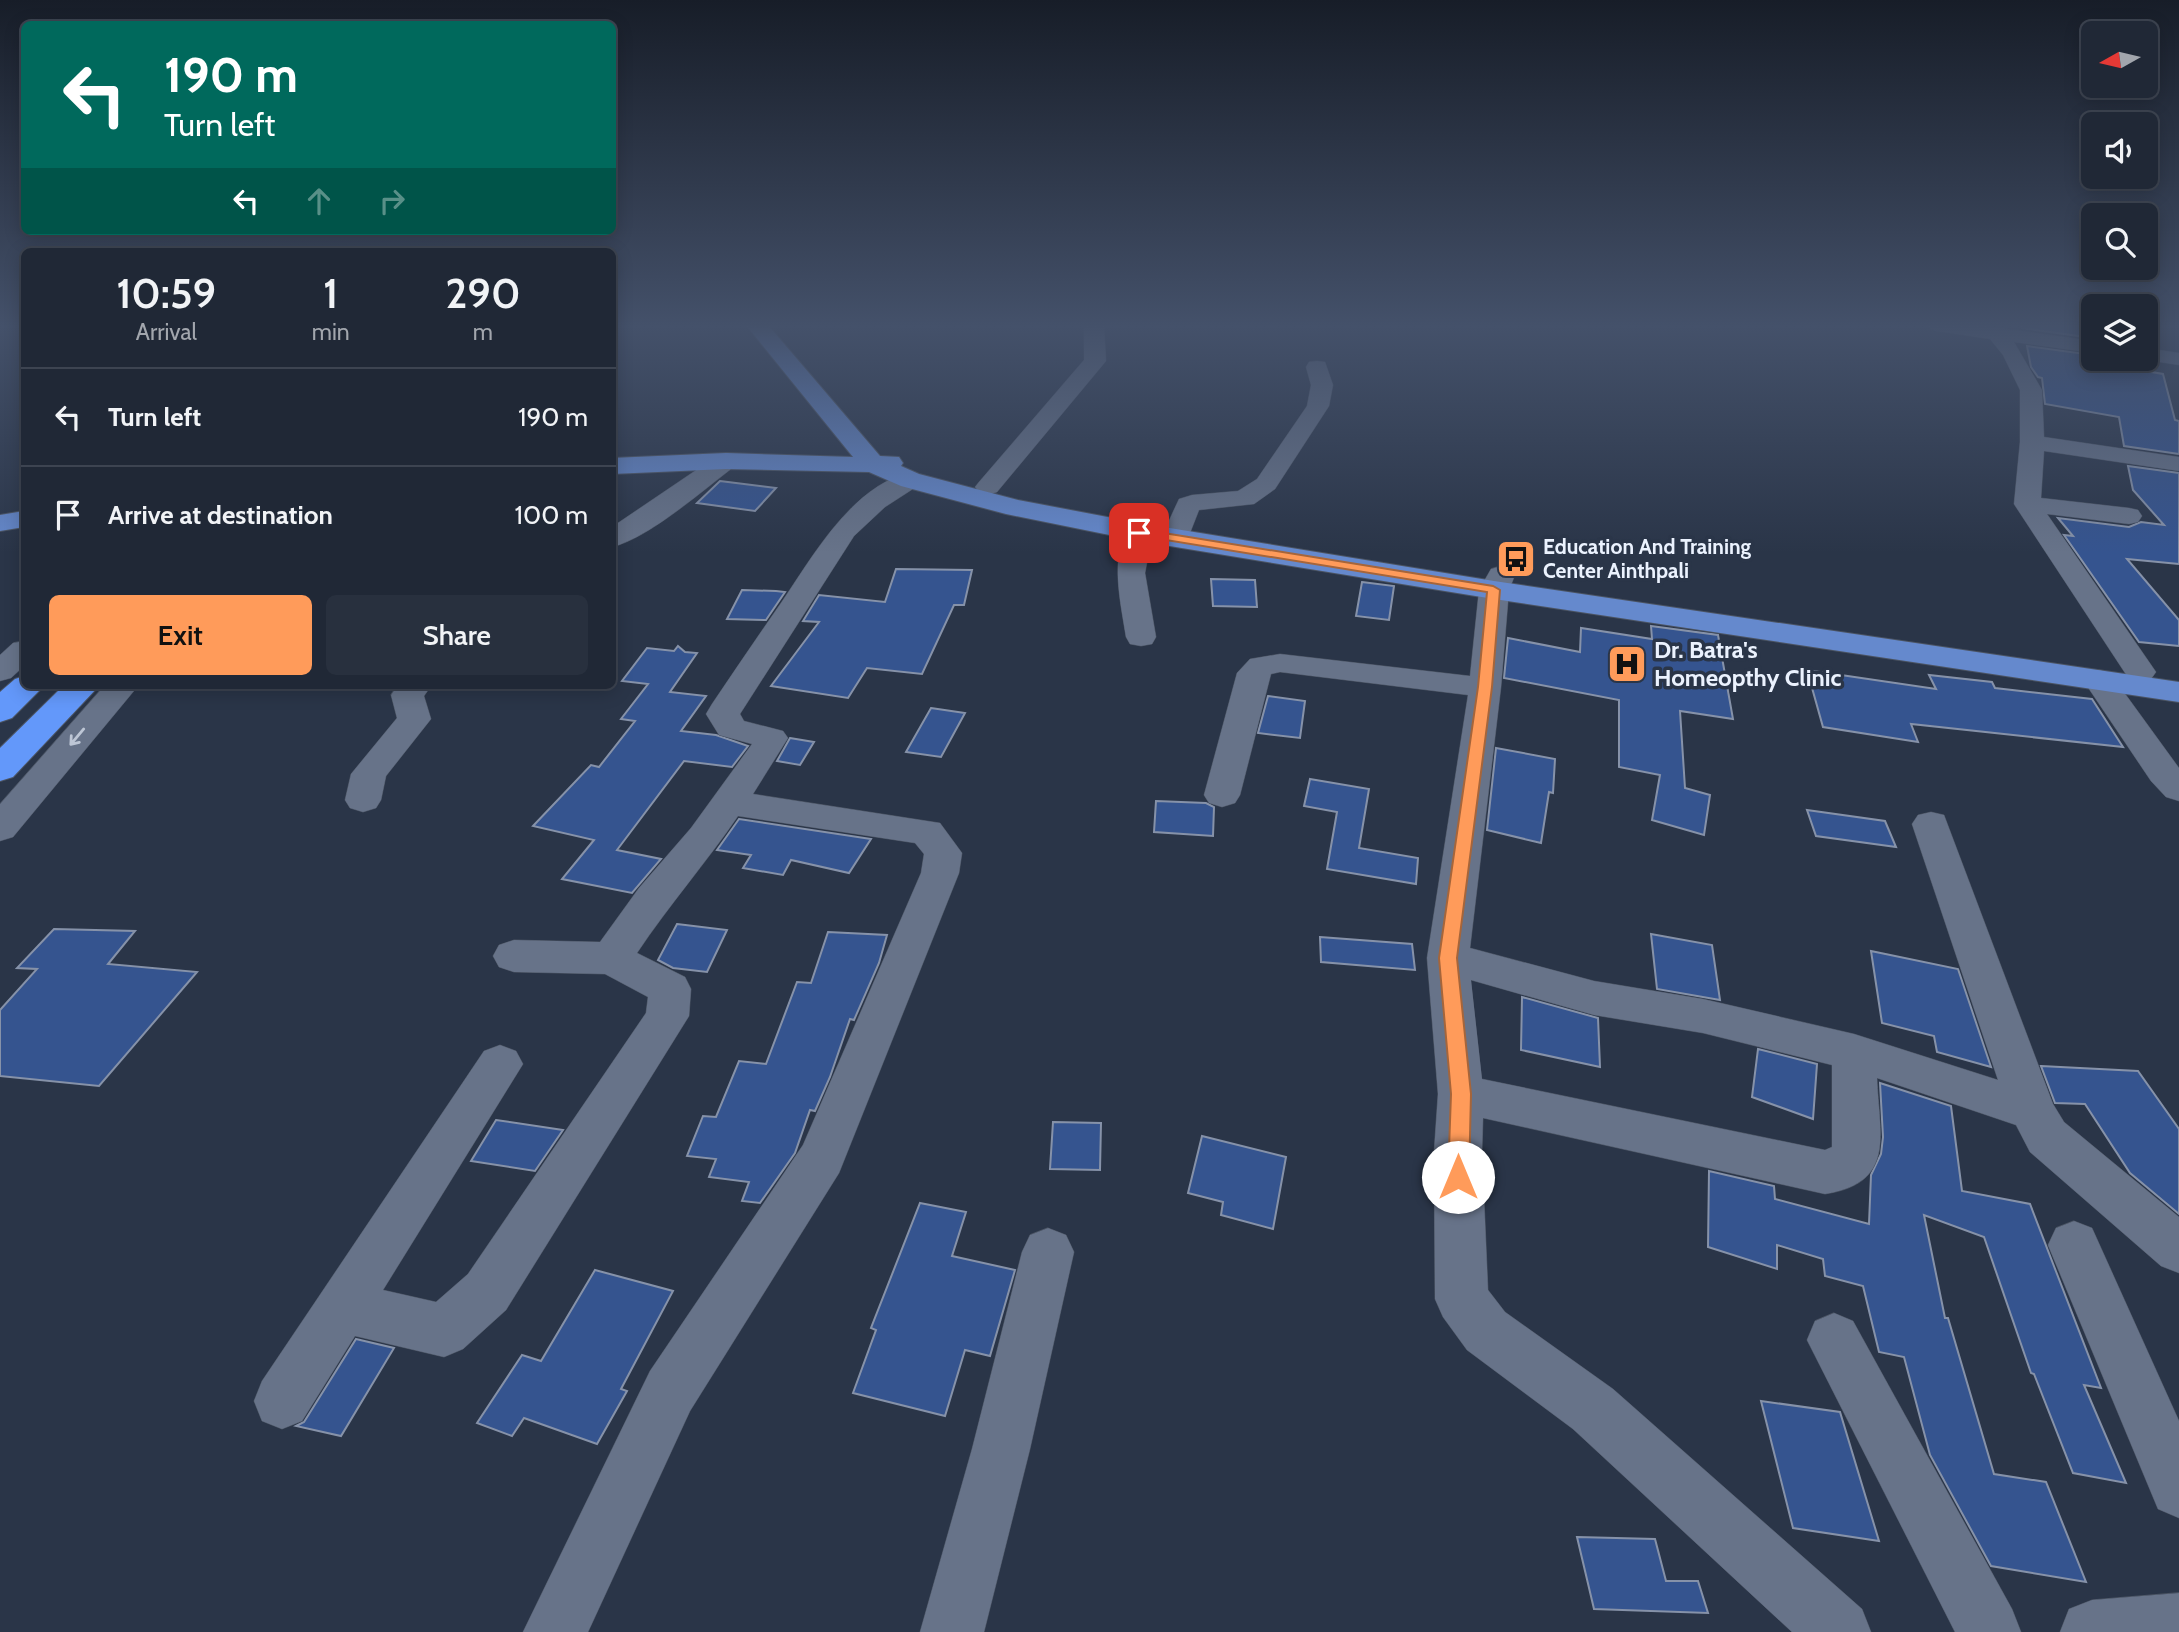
<!DOCTYPE html>
<html lang="en">
<head>
<meta charset="utf-8">
<style>
	:root { --surface:#202836; --page:#28303e; --text:#f1f3f6; --muted:#a2a6ad; --line:#3d4451; --accent:#ff9b5a }
	body { margin:0; font-family:Cabin,sans-serif; background:var(--page); color:var(--text); height:100vh; display:flex; flex-direction:column; font-size:26px; white-space:nowrap }
	* { box-sizing:border-box; margin:0 }
	p { font-size:23px; color:var(--muted) }
	.icon { flex:none; width:38px; height:38px; fill:none; stroke:currentColor; stroke-width:2; stroke-linecap:round; stroke-linejoin:round }
	.map { position:relative; flex:1; overflow:hidden }
	.sheet { position:absolute; left:21px; top:248px; width:595px; height:441px; display:flex; flex-direction:column; background:var(--surface); border-radius:10px; box-shadow:0 4px 18px #0003,0 0 0 2px var(--line) }
	.sheet>* { flex:none }
	.hud { position:absolute; left:21px; top:21px; width:595px; height:214px; border-radius:10px; box-shadow:0 4px 18px #0003,0 0 0 2px var(--line); background:#00695c; color:#fff; overflow:hidden }
	.needle { width:46px; rotate:262deg }
	.controls { position:absolute; left:2081px; top:21px; display:grid; gap:14px }
	.controls a { display:grid; place-items:center; width:77px; height:77px; border-radius:10px; background:var(--surface); box-shadow:0 4px 18px #0003,0 0 0 2px var(--line); font-size:35px }
	.pin { position:absolute; display:grid; place-items:center; width:60px; height:60px; color:#fff; margin:-30px; border-radius:14px; box-shadow:0 4px 10px #0006 }
	.me { position:absolute; width:77px; margin:-38px; rotate:0deg; stroke-linejoin:round; filter:drop-shadow(0 0 5px #0008) }
	.turn { display:flex; align-items:center; gap:24px; height:147px; padding:0 28px; font-size:32px }
	.turn .icon { width:91px; height:91px; stroke-width:2.5 }
	.turn b { display:block; font-size:49px; line-height:60px }
	.lanes { display:flex; align-items:center; height:66px; padding:0 28px; background:#0003; justify-content:center; gap:35px; direction:ltr }
	.lanes .off { opacity:.35 }
	.eta { display:flex; justify-content:space-evenly; align-items:center; height:119px; text-align:center }
	.eta b { font-size:42px; font-weight:600; line-height:49px }
	.action { display:flex; gap:14px; margin-top:auto; padding:14px 28px }
	.action a { flex:1; height:80px; border-radius:10px; background:var(--accent); color:#111; font-size:28px; font-weight:600; line-height:80px; text-align:center }
	.action a+a { background:var(--page); color:var(--text) }
	ul { padding:0; list-style:none }
	li { display:flex; align-items:center; gap:21px; height:98px; padding:0 28px; border-top:2px solid var(--line) }
	li div { flex:1 }
	li b { display:block; font-size:26px }
	li em { font-style:normal }
	.map>svg:first-child { display:block }
	.building { fill:#35548f; stroke:#8692a9; stroke-width:2 }
	.lines { fill:none; stroke-linecap:round; stroke-linejoin:round }
	.minor-casing { stroke:#4b5463; stroke-width:1 }
	.major-casing { stroke:#4b5463; stroke-width:2 }
	.highway-casing { stroke:#4b5463; stroke-width:2 }
	.minor { fill:#677389; fill-rule:evenodd }
	.major { fill:#6589cd; fill-rule:evenodd }
	.highway { fill:#6398fa; fill-rule:evenodd }
	.oneway { stroke:#bdc6d5 }
	.route { fill:#ff9b5a; stroke:#a6653a; stroke-width:2 }
	.labels { text-anchor:middle; stroke-width:7; stroke-linejoin:round; paint-order:stroke }
	.far-poi-label { font-size:21px; font-weight:bold; fill:#ebf2fe; stroke:#2a3548; text-anchor:start }
	.poi-label { font-size:24px; font-weight:bold; fill:#ebf2fe; stroke:#2a3548; text-anchor:start }
</style>
</head>
<body>
<div class="map">
<svg width="2179" height="1632" viewBox="0 0 2179 1632">
	<rect width="100%" height="100%" fill="#2a3548"/>
	<g class="building">
		<polygon points="2021,325 2093,325 2093,338 2022,328"/>
		<polygon points="2027,346 2093,355 2093,359 2107,359 2110,365 2163,374 2175,420 2179,421 2179,454 2124,446 2119,417 2045,404 2042,378 2038,377 2031,367"/>
		<polygon points="2128,466 2179,473 2179,564 2127,559 2179,620 2179,646 2139,642 2064,535 2073,536 2058,518 2129,527 2141,522 2164,525 2133,490"/>
		<polygon points="720,481 776,488 755,511 697,503"/>
		<polygon points="896,569 972,570 964,605 954,605 922,674 867,668 848,698 771,686 819,622 803,621 819,595 885,602"/>
		<polygon points="1211,579 1255,580 1257,607 1213,606"/>
		<polygon points="1362,582 1394,586 1389,620 1356,616"/>
		<polygon points="742,590 776,591 785,592 766,620 727,619"/>
		<polygon points="1651,626 1718,635 1733,719 1680,711 1685,788 1710,795 1704,835 1652,820 1660,775 1619,767 1619,700 1504,678 1508,638 1580,652 1581,628 1652,639"/>
		<polygon points="678,646 685,652 697,653 670,692 706,696 681,731 716,735 748,746 732,767 684,761 617,850 661,859 632,893 562,879 594,840 533,826 591,765 599,767 635,721 621,719 648,684 622,681 647,648 674,651"/>
		<polygon points="1807,670 1936,689 1929,675 1992,682 1995,688 2092,699 2123,747 1911,724 1918,742 1823,727"/>
		<polygon points="1268,696 1305,701 1300,738 1258,733"/>
		<polygon points="931,708 965,713 941,757 906,752"/>
		<polygon points="790,738 814,742 800,765 777,761"/>
		<polygon points="1496,748 1555,759 1553,793 1549,792 1541,843 1487,830"/>
		<polygon points="1310,779 1369,789 1359,848 1418,858 1416,884 1327,869 1337,812 1304,806"/>
		<polygon points="1156,801 1206,803 1214,807 1213,836 1154,832"/>
		<polygon points="1807,810 1885,821 1896,847 1816,836"/>
		<polygon points="739,819 871,839 849,873 791,860 783,875 743,868 751,855 717,850"/>
		<polygon points="677,924 727,930 707,972 673,968 658,960"/>
		<polygon points="54,929 135,931 108,964 197,972 99,1086 0,1076 0,1010 37,969 17,968"/>
		<polygon points="828,932 887,935 879,963 854,1020 850,1019 830,1077 815,1111 810,1110 795,1153 760,1203 742,1201 749,1182 709,1177 716,1159 687,1156 703,1116 716,1117 739,1061 766,1064 797,982 811,983"/>
		<polygon points="1651,934 1712,945 1720,1000 1657,989"/>
		<polygon points="1320,937 1412,944 1415,970 1321,962"/>
		<polygon points="1871,951 1958,969 1991,1067 1937,1052 1934,1036 1882,1023"/>
		<polygon points="1522,997 1598,1018 1600,1067 1521,1050"/>
		<polygon points="1758,1049 1817,1064 1813,1119 1752,1097"/>
		<polygon points="2041,1066 2138,1071 2179,1129 2179,1214 2130,1173 2085,1104 2055,1103"/>
		<polygon points="1880,1083 1951,1106 1962,1191 2030,1204 2101,1388 2084,1385 2126,1483 2073,1473 2034,1374 2031,1373 1984,1237 1924,1215 1945,1318 1948,1318 1994,1474 2046,1482 2086,1582 1991,1566 1930,1455 1904,1357 1879,1352 1863,1286 1825,1276 1823,1259 1777,1245 1777,1269 1708,1247 1709,1171 1774,1186 1775,1199 1869,1224 1871,1175 1881,1154 1883,1137"/>
		<polygon points="496,1120 563,1130 535,1171 471,1161"/>
		<polygon points="1053,1122 1101,1123 1100,1170 1050,1169"/>
		<polygon points="1202,1136 1286,1157 1273,1229 1221,1215 1223,1202 1188,1193"/>
		<polygon points="920,1203 966,1212 952,1256 1015,1270 990,1356 965,1350 945,1416 853,1393 876,1330 871,1328"/>
		<polygon points="595,1270 673,1291 621,1389 627,1391 597,1444 524,1418 512,1436 477,1423 522,1355 541,1361"/>
		<polygon points="356,1339 394,1348 341,1436 296,1426 304,1422"/>
		<polygon points="1761,1401 1840,1412 1879,1541 1793,1528"/>
		<polygon points="1577,1537 1655,1539 1666,1581 1698,1581 1708,1613 1594,1609"/>
	</g>
	<g class="lines">
		<g class="minor-casing">
			<g id="minor">
				<polygon points="1084,325 1104,325 1106,361 997,492 988,495 979,492 975,487 979,482 1084,360"/>
				<polygon points="1927,325 1979,325 2093,341 2093,353 2014,342 2042,390 2044,437 2179,457 2179,471 2044,451 2041,498 2129,508 2138,510 2142,516 2138,522 2129,524 2047,514 2156,672 2151,679 2140,682 2129,679 2014,504 2020,442 2020,390 2003,355 1990,339 1937,331 1930,329"/>
				<polygon points="2146,348 2179,353 2179,365 2140,359 2146,359"/>
				<polygon points="1317,361 1325,362 1333,385 1329,406 1275,489 1254,504 1199,510 1190,533 1180,535 1170,533 1166,527 1179,499 1192,495 1238,491 1257,479 1307,406 1311,385 1306,367 1309,362"/>
				<path d="M726,454l9,2 3,5 -3,5c-32,24 -86,72 -123,81v-20l105,-71z"/>
				<path d="M910,472l9,3 4,5 -4,5 -34,22 -31,29 -114,178 4,7 39,10 5,7 -35,56 187,29 22,30 -3,20 -120,300 -149,238 -102,221h-65l127,-261 153,-226 118,-272 3,-19 -9,-11 -177,-27c-32,47 -69,89 -101,137l48,24 6,12 -2,27 -183,294 -43,39 -19,8 -89,-21 -53,85 -20,8 -20,-8 -8,-20 8,-20 222,-330 16,-6 16,6 7,13 -140,226 53,12 32,-28 178,-261 2,-16 -43,-23 -91,-2 -15,-5 -6,-11 6,-11 15,-5 86,2 39,-54 52,-60 61,-84 -33,-9 -13,-21 6,-10c23,-34 46,-68 69,-101 32,-47 70,-116 129,-131z"/>
				<path d="M1139,524l10,2 4,6 -8,41 11,64 -4,7 -11,2 -11,-2 -4,-7c-5,-33 -17,-81 3,-111z"/>
				<path d="M1501,566l10,3 4,6 -6,15 -8,97 -31,261 124,33 109,18 151,35 144,46 -86,-256 6,-9 13,-3 13,3 109,289 11,18 115,95v56l-18,-7 -131,-114 -14,-27 -139,-47c2,56 20,105 -52,116l-342,-76 -1,34 6,138 17,22 108,77 249,220 9,23h-79l-219,-203 -106,-79 -24,-33 -8,-18 -1,-147 4,-58 -11,-136 41,-263 -188,-23 -9,2 -31,121 -5,8 -13,4 -13,-4 -5,-8 33,-122 13,-14 30,-5 190,22 9,-86 12,-21zM1471,980l123,35 109,18 129,32v82l-7,3 -343,-71z"/>
				<polygon points="24,641 24,666 11,678 0,681 0,655 13,643"/>
				<polygon points="2099,670 2110,673 2179,768 2179,801 2166,797 2151,781 2083,680 2088,673"/>
				<polygon points="104,686 138,686 13,837 0,841 0,804"/>
				<polygon points="397,686 431,686 424,696 431,719 386,776 381,800 376,808 363,812 350,808 345,800 351,774 397,718 391,695"/>
				<polygon points="2074,1221 2092,1228 2179,1421 2179,1518 2158,1509 2048,1245 2056,1228"/>
				<polygon points="1048,1228 1066,1235 1074,1252 1030,1449 984,1632 920,1632 972,1449 1022,1252 1030,1235"/>
				<polygon points="1834,1313 1853,1321 2012,1609 2021,1632 1955,1632 1807,1340 1815,1321"/>
				<polygon points="2179,1593 2179,1632 2060,1632 2069,1609 2092,1600"/>
			</g>
		</g>
		<g class="major-casing">
			<g id="major">
				<polygon points="746,325 768,325 880,456 899,457 903,463 901,466 919,474 1018,500 1139,523 1494,581 2179,682 2179,702 1494,599 1139,541 1006,514 901,486 869,472 726,469 612,474 612,458 726,453 853,457"/>
				<polygon points="24,511 24,527 0,531 0,515"/>
			</g>
		</g>
		<g class="highway-casing">
			<g id="highway">
				<polygon points="24,676 24,686 44,686 12,718 0,722 0,692 15,679"/>
				<polygon points="63,686 99,686 13,777 0,781 0,748"/>
			</g>
		</g>
		<use href="#minor" class="minor"/>
		<use href="#major" class="major"/>
		<use href="#highway" class="highway"/>
	</g>
	<defs><path id="oneway-shaft" d="M-6 0H5M1.5-3L5.5 0L1.5 3" fill="none" stroke-width="1.6" stroke-linecap="round" stroke-linejoin="round" transform="scale(1.75)"/></defs>
	<use class="oneway" href="#oneway-shaft" transform="translate(77 737) rotate(130)"/>
	<linearGradient id="sky" x2="0" y2="1"><stop stop-color="#171d28"/><stop offset="0.59" stop-color="#44516a"/><stop offset="1" stop-color="#44516a" stop-opacity="0"/></linearGradient>
	<rect width="2179" height="553" fill="url(#sky)"/>
	<polygon class="route" points="1139,529 1493,586 1500,590 1492,687 1457,958 1471,1094 1469,1177 1466,1183 1458,1186 1451,1183 1448,1177 1451,1094 1439,958 1478,687 1487,592 1135,535 1135,530"/>
	<defs>
		<g id="bus-square" transform="scale(2.0125)"><rect x="-9" y="-9" width="18" height="18" rx="4" fill="#ff9b5a" stroke="#2a3548"/><path d="M-5-6H5V4H4V6H2V4H-2V6H-4V4H-5ZM-3.5-4V0h7V-4ZM-3.5 1.2v1.5H-2V1.2ZM2 1.2v1.5H3.5V1.2Z" fill="#111"/></g>
		<g id="hospital-square" transform="scale(2.0125)"><rect x="-9" y="-9" width="18" height="18" rx="4" fill="#ff9b5a" stroke="#2a3548"/><path d="M-5-5h3v3.5h4V-5h3V5h-3V1.5h-4V5h-3Z" fill="#111"/></g>
	</defs>
	<g fill-rule="evenodd">
		<use href="#bus-square" x="1516" y="559"/>
		<use href="#hospital-square" x="1627" y="664"/>
	</g>
	<g class="labels">
		<g class="far-poi-label">
			<text x="1543" y="554">Education And Training<tspan x="1543" dy="24">Center Ainthpali</tspan></text>
		</g>
		<g class="poi-label">
			<text x="1654" y="658">Dr. Batra's<tspan x="1654" dy="28">Homeopthy Clinic</tspan></text>
		</g>
	</g>
</svg>
<div class="controls">
<a><svg class="needle" viewBox="-14 -14 28 28"><path d="M0-13l5 13h-10z" fill="#e53935"/><path d="M0 13l5-13h-10z" fill="#a2a6ad"/></svg></a>
<a><svg class="icon" aria-label="sound" viewBox="0 0 24 24"><path d="M4 9h4l5-4v14l-5-4H4zM17 9q2 3 0 6"/></svg></a>
<a><svg class="icon" aria-label="search" viewBox="0 0 24 24"><circle cx="10" cy="10" r="6"/><path d="M15 15l6 6"/></svg></a>
<a><svg class="icon" aria-label="layers" viewBox="0 0 24 24"><path d="M12 4l9 5-9 5-9-5zM3 14l9 5 9-5"/></svg></a>
</div>
<div class="pin" style="left:1139px;top:533px;background:#d93025"><svg class="icon" aria-label="arrive" viewBox="0 0 24 24"><path d="M6 21V4h12l-3 4 3 4H6"/></svg></div>
<svg class="me" style="left:1458px;top:1177px" viewBox="-20 -20 40 40"><circle r="19" fill="#fff"/><path d="M0-13L10 11 0 6-10 11z" fill="#ff9b5a"/></svg>
<div class="hud">
<div class="turn"><svg class="icon" aria-label="left" viewBox="0 0 24 24"><path d="M17 20v-9H6M10 6l-5 5 5 5"/></svg><div><b>190 m</b>Turn left</div></div>
<div class="lanes"><svg class="icon" aria-label="left" viewBox="0 0 24 24"><path d="M17 20v-9H6M10 6l-5 5 5 5"/></svg><svg class="icon off" aria-label="ahead" viewBox="0 0 24 24"><path d="M12 20V5M6 11l6-6 6 6"/></svg><svg class="icon off" aria-label="right" viewBox="0 0 24 24"><path d="M7 20v-9h11M14 6l5 5-5 5"/></svg></div>
</div>
<section class="sheet">
<div class="eta">
<div><b>10:59</b><p>Arrival</p></div>
<div><b>1</b><p>min</p></div>
<div><b>290</b><p>m</p></div>
</div>
<ul>
<li><svg class="icon" aria-label="left" viewBox="0 0 24 24"><path d="M17 20v-9H6M10 6l-5 5 5 5"/></svg><div><b>Turn left</b></div><em>190 m</em></li>
<li><svg class="icon" aria-label="arrive" viewBox="0 0 24 24"><path d="M6 21V4h12l-3 4 3 4H6"/></svg><div><b>Arrive at destination</b></div><em>100 m</em></li>
</ul>
<div class="action"><a>Exit</a><a>Share</a></div>
</section>
</div>
</body>
</html>
